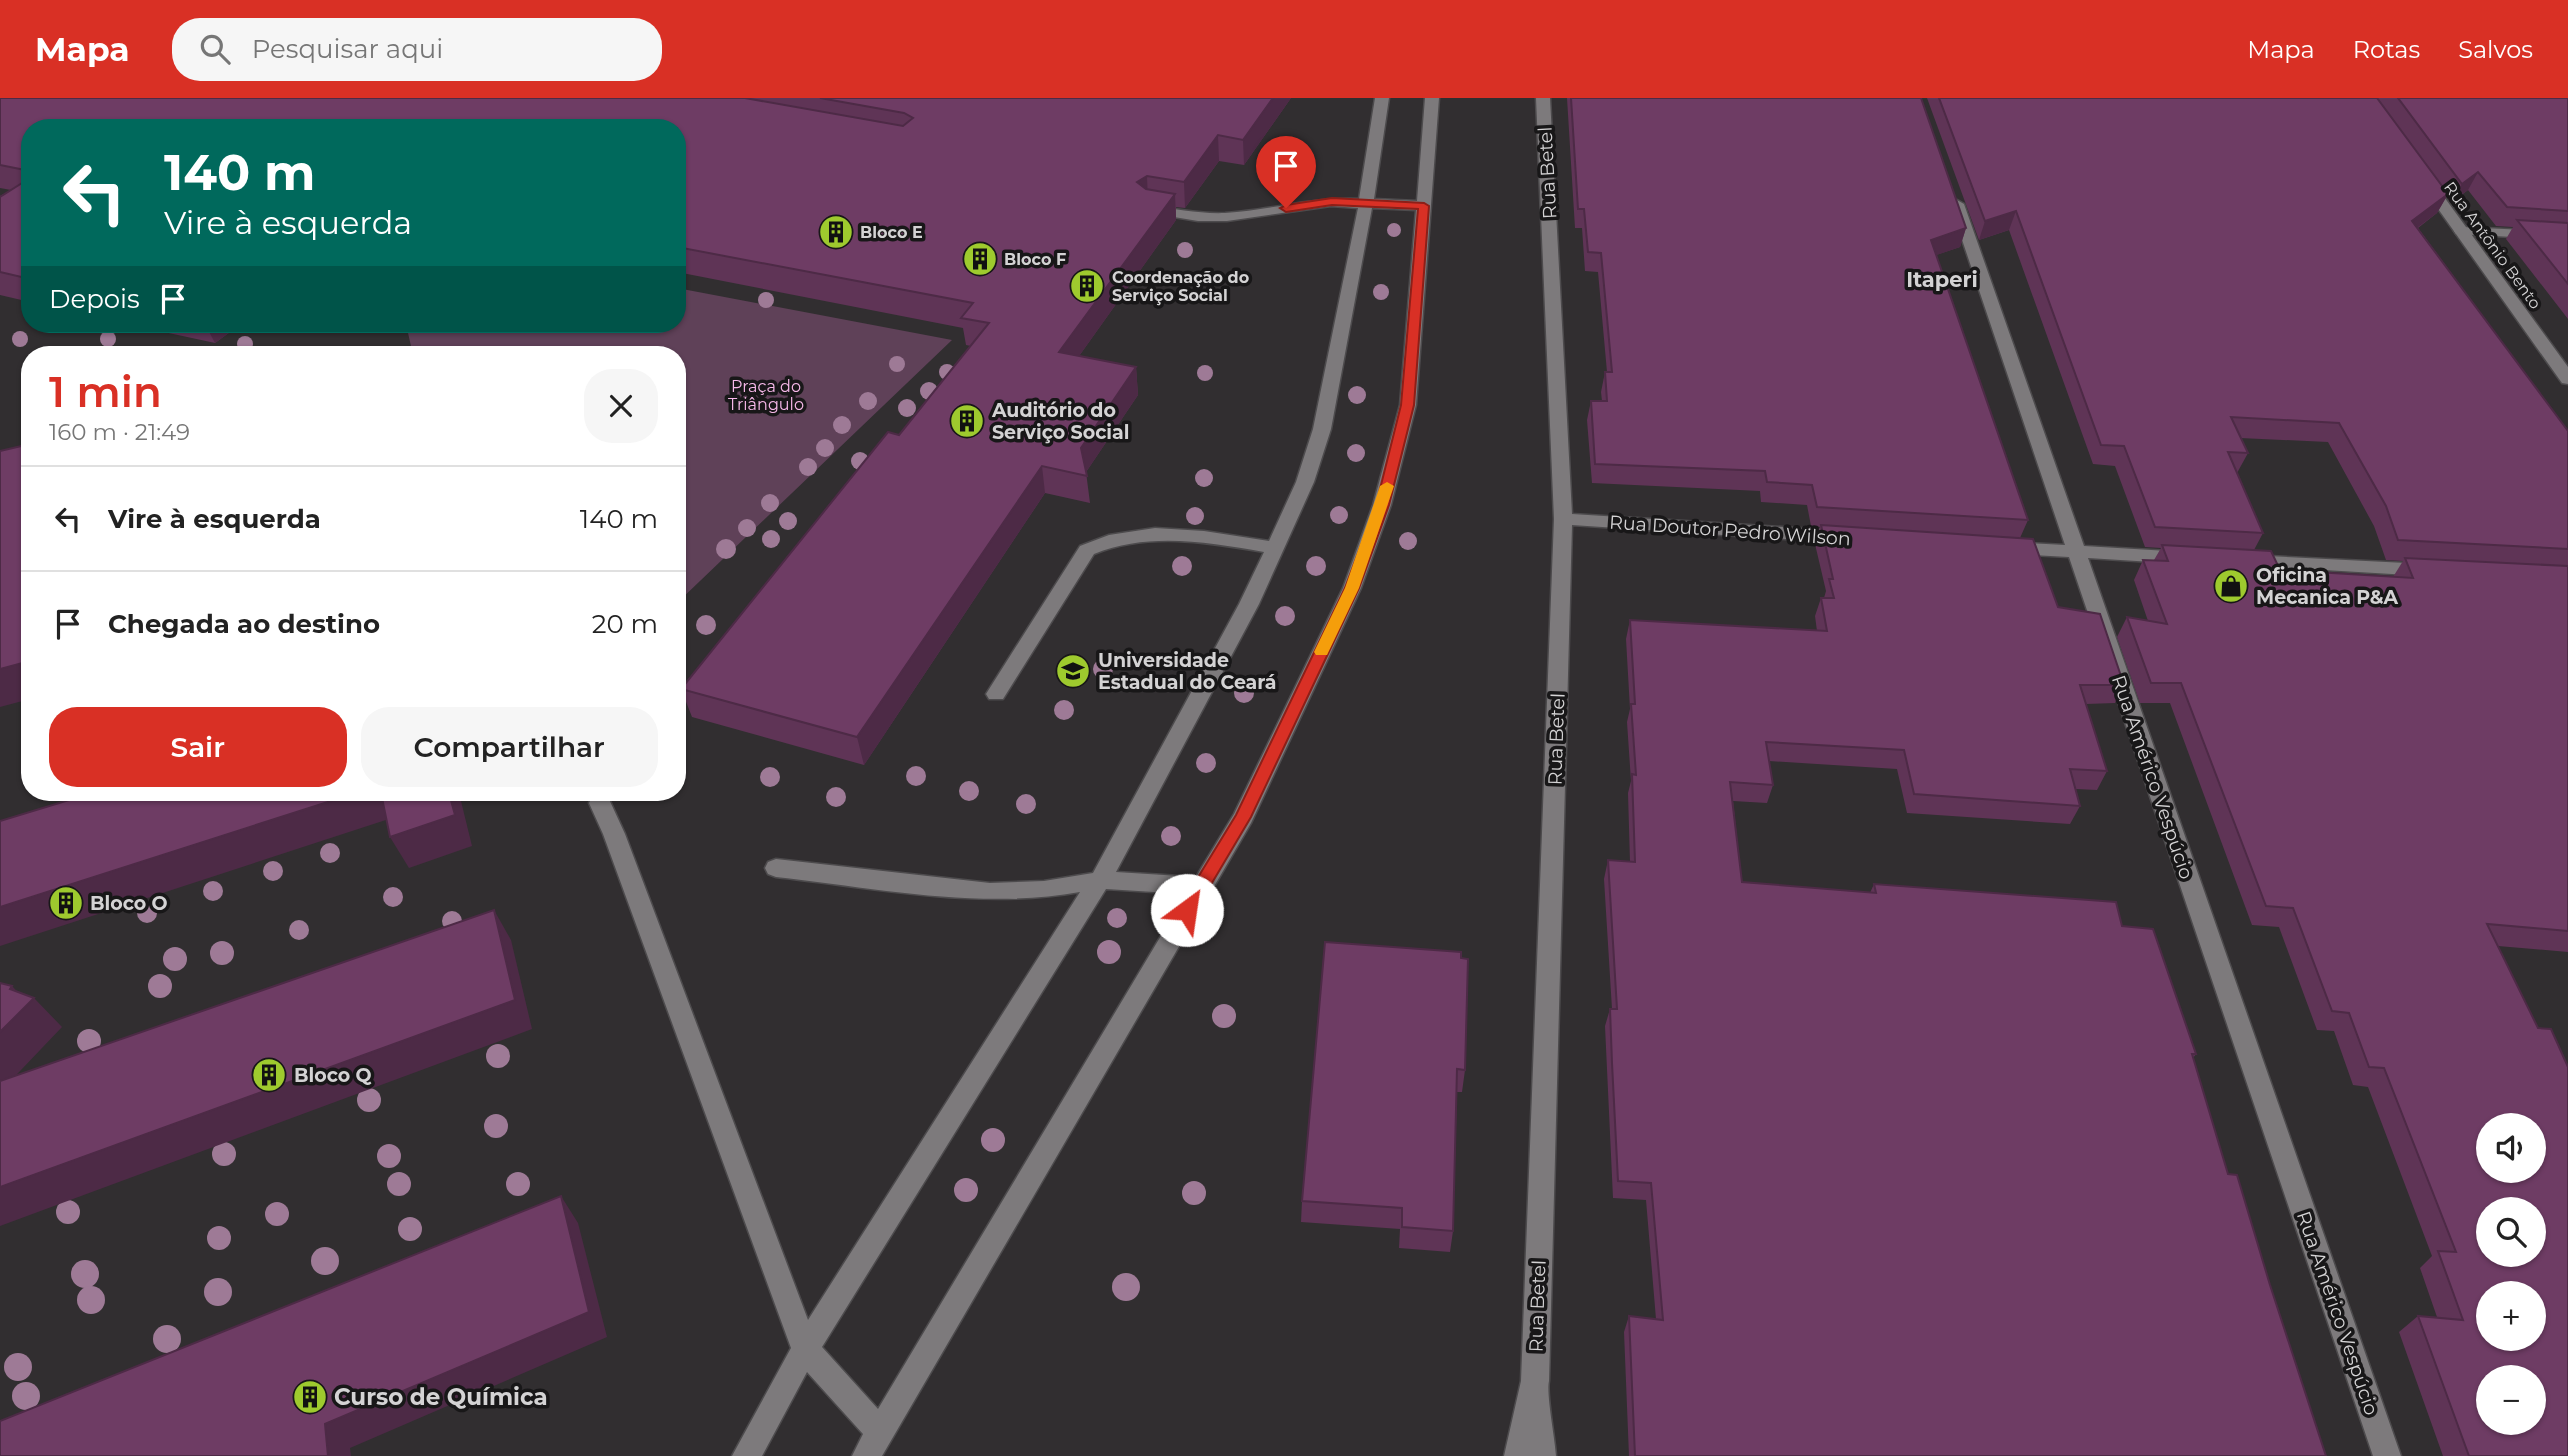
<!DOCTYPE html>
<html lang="pt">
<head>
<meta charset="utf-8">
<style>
	:root { --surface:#fff; --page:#f6f6f6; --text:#222; --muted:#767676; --line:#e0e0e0; --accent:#d93025 }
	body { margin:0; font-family:Montserrat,sans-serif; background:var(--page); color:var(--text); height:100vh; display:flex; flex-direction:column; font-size:26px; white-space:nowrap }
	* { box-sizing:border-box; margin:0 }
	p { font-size:23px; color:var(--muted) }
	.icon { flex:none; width:38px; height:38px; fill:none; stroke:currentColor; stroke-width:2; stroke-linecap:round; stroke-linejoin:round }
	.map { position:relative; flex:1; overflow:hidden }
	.panel { position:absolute; left:21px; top:248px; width:665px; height:455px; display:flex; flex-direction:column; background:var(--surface); border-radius:28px; box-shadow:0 2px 5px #0004 }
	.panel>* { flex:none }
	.hud { position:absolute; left:21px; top:21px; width:665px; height:214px; border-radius:28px; box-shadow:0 2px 5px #0004; background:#00695c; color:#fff; overflow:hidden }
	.fabs { position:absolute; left:2476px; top:1015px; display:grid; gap:14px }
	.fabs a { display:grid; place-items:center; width:70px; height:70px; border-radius:50%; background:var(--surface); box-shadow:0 2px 5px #0004; font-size:35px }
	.pin { position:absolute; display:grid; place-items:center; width:60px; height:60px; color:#fff; margin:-72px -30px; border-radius:50% 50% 50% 0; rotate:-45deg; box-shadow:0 0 7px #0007 }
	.pin .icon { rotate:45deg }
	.me { position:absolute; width:77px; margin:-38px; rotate:31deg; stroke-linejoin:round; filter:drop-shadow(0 0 5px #0008) }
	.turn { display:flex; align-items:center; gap:24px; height:147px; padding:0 28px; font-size:32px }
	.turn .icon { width:91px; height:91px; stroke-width:2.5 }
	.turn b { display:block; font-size:49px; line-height:60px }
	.then { display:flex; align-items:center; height:66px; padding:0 28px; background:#0003; gap:14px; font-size:26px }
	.round { display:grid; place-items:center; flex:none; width:74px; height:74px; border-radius:28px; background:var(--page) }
	.overview { display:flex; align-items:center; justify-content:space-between; height:119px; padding:0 28px }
	h1 { font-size:42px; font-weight:600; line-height:52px; color:var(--accent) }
	.primary-button { display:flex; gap:14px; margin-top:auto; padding:14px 28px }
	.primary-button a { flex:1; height:80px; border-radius:28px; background:var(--accent); color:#fff; font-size:28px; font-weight:600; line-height:80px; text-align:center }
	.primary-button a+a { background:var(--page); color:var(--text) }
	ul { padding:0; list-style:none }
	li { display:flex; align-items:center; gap:21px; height:105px; padding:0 28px; border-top:2px solid var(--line) }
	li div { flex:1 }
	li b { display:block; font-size:26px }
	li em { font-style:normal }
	header { display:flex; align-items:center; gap:42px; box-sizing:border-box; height:98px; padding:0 35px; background:var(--accent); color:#fff }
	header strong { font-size:33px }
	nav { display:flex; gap:38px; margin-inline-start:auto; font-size:24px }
	.search { width:490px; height:63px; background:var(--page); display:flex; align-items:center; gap:18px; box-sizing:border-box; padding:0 24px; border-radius:28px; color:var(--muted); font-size:26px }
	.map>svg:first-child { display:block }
	.green { fill:#5f4158 }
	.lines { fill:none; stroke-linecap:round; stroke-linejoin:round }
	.service-casing { stroke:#4d4b4d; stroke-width:3 }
	.minor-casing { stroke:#4d4b4d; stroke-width:3 }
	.service { fill:#7d7a7c; fill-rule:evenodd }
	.minor { fill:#7d7a7c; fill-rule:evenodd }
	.tree { fill:#9e7a96 }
	.wall { fill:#5f3456; fill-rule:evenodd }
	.shaded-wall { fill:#4d2a46 }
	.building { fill:#6e3c64; stroke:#4d2a46; stroke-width:2; fill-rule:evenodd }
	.route { fill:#d93025; stroke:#8d1f18; stroke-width:2 }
	.slow { fill:#f59e0b }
	.labels { text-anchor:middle; stroke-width:7; stroke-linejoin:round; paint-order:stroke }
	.far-poi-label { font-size:16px; font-weight:bold; fill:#d4d3d4; stroke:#181718; text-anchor:start }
	.far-street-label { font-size:16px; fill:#d4d3d4; stroke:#181718 }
	.far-park-label { font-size:16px; fill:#f8b9ea; stroke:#181718 }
	.street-label { font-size:19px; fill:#d4d3d4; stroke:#181718 }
	.poi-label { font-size:19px; font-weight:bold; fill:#d4d3d4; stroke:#181718; text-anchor:start }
	.far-district-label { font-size:21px; font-weight:bold; fill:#d4d3d4; stroke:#181718 }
	.near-poi-label { font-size:23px; font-weight:bold; fill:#d4d3d4; stroke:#181718; text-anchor:start }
</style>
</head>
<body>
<header>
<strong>Mapa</strong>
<div class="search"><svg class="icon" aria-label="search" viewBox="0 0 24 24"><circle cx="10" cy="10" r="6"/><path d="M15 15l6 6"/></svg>Pesquisar aqui</div>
<nav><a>Mapa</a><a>Rotas</a><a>Salvos</a></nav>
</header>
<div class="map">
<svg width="2568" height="1358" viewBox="0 0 2568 1358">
	<rect width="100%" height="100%" fill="#312e30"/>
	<polygon class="green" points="677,190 952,242 677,505 677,257 413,257 406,226 677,226"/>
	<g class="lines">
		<g class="service-casing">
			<g id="service">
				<path d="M1375,0h14l-15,101 43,2 8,-103h14l-23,307 -25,100 -30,83 -110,235 -369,633h-30l11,-22 -56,-62 -45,84h-30l59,-108 -188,-514 -14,-31 3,-6 8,-2 8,2 17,37 183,486 272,-428c-100,18 -204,-4 -304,-15l-8,-3 -3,-6 3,-6 8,-3 214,24 54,-2 49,-8 146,-269 25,-52c-58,-10 -115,-20 -170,2l-91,145h-14l-3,-5 94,-148 29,-11 46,-7 49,3 65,10 27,-59 17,-53 45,-221 -27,-2 -104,15h-29l-48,-8 -7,-4 7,-4c25,4 50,9 75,8 45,-3 89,-16 134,-14zM1372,110l44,2 -16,195 -27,100 -30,83 -109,226 -38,63 -80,-5 143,-268 55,-122 17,-53zM1106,791l80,5 -308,515 -56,-62z"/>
				<polygon points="2461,129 2568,134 2568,142 2456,136 2454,133"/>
			</g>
		</g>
		<g class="minor-casing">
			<g id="minor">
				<path d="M1536,0h14l22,416 274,17 9,6 -9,6 -274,-18 -23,856c-3,13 6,57 7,75h-52l17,-75 33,-862z"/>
				<polygon points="2426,80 2431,81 2568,269 2568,286 2562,285 2419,84"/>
				<polygon points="1957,102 1964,106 2084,448 2185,454 2192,456 2194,460 2192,464 2185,466 2088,460 2401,1358 2373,1358 2069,459 2011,456 2002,450 2011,444 2065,447 1950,106"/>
				<polygon points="2249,457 2426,466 2433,468 2435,472 2433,476 2426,478 2242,467 2240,463 2242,459"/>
			</g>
		</g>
		<use href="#service" class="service"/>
		<use href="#minor" class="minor"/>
	</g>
	<g class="tree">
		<circle cx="1298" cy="70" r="7"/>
		<circle cx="1394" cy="132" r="7"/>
		<circle cx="1185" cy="152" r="8"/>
		<circle cx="1381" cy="194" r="8"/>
		<circle cx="766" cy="202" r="8"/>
		<circle cx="20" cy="241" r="8"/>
		<circle cx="108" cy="241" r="8"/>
		<circle cx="245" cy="246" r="8"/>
		<circle cx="897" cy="266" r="8"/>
		<circle cx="947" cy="274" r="8"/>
		<circle cx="1205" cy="275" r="8"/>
		<circle cx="929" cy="293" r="9"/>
		<circle cx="1357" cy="297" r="9"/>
		<circle cx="868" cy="303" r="9"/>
		<circle cx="907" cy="310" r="9"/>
		<circle cx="842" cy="327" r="9"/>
		<circle cx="825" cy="350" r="9"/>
		<circle cx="1356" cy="355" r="9"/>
		<circle cx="860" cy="363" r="9"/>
		<circle cx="808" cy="369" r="9"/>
		<circle cx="1204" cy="380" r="9"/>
		<circle cx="770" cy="405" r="9"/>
		<circle cx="1339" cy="417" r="9"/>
		<circle cx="1195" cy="418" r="9"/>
		<circle cx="788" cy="423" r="9"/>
		<circle cx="747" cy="430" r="9"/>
		<circle cx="771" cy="441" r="9"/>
		<circle cx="1408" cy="443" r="9"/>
		<circle cx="726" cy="451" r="10"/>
		<circle cx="1182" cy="468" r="10"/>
		<circle cx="1316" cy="468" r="10"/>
		<circle cx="1285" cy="518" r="10"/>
		<circle cx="706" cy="527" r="10"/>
		<circle cx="1103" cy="571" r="10"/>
		<circle cx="1244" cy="595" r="10"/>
		<circle cx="1064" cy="612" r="10"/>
		<circle cx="1206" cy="665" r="10"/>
		<circle cx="916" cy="678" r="10"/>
		<circle cx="770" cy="679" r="10"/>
		<circle cx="969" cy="693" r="10"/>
		<circle cx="836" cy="699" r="10"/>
		<circle cx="1026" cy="706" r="10"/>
		<circle cx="1171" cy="738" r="10"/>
		<circle cx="330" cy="755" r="10"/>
		<circle cx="273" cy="773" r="10"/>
		<circle cx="213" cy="793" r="10"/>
		<circle cx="393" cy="799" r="10"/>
		<circle cx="147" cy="815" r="10"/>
		<circle cx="1117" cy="820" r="10"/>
		<circle cx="452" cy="823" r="10"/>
		<circle cx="299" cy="832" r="10"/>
		<circle cx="1109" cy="854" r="12"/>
		<circle cx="222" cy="855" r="12"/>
		<circle cx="175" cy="861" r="12"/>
		<circle cx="160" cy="888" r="12"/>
		<circle cx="1224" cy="918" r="12"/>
		<circle cx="89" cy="943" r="12"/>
		<circle cx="498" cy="958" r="12"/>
		<circle cx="369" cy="1002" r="12"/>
		<circle cx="496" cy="1028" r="12"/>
		<circle cx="993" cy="1042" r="12"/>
		<circle cx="224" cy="1056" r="12"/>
		<circle cx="389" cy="1058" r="12"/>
		<circle cx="399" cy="1086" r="12"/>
		<circle cx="518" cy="1086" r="12"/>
		<circle cx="966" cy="1092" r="12"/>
		<circle cx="1194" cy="1095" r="12"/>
		<circle cx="68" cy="1114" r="12"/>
		<circle cx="277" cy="1116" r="12"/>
		<circle cx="410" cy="1131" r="12"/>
		<circle cx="219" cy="1140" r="12"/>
		<circle cx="325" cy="1163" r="14"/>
		<circle cx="85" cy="1176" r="14"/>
		<circle cx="1126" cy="1189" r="14"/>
		<circle cx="218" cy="1194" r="14"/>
		<circle cx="91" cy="1202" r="14"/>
		<circle cx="167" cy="1241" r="14"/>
		<circle cx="18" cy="1269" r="14"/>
		<circle cx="26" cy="1298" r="14"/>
	</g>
	<g class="wall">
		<polygon points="0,0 1291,0 1244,67 1219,63 1185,110 1176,109 1176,122 1079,258 1136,269 1138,297 1086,374 1090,405 1045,395 864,667 692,619 681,591 899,337 971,248 966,247 963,230 677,174 677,30 30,30 30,204 0,197 0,98 11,92 0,90"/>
		<polygon points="1567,0 1921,0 1966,130 1960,149 1936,157 2028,422 2020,440 2058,509 2124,587 2115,605 2086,606 2107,673 2097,692 2076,691 2080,708 2070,726 1907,715 1897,671 1769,663 1773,687 1767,705 1733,703 1742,784 1870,795 1874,786 2122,828 2196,956 2193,960 2228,1076 2270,1187 2326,1358 1629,1358 1624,1234 1629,1218 1656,1221 1646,1102 1613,1100 1605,928 1610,911 1612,911 1604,781 1608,762 1630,764 1628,695 1631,683 1627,624 1630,611 1626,541 1630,522 1817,533 1815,518 1821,500 1824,500 1826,493 1815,446 1820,429 1811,428 1807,407 1761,404 1760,393 1592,385 1587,322 1591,303 1602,303 1601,294 1605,274 1607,274 1598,174 1585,173 1582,130 1575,130"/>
		<path d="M1927,0h641v221l-62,-80 7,-12 -17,-1 -28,-36 -17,13 -4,-7 -10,17 -19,15 150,203v521l-70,-6 70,510h-125l-44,-124 19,-16 19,1 -17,-49 12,-12 -64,-169 -15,-2 -19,-54 -17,-1 -38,-103 -27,-2 -82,-222h-30l-23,-66 10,-20 21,4 -14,-41 9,-20h11l7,-12 -16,-1 -30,-81 -22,-2 -84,-234 -30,10zM2240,340l88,4 46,84 12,34 17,1 -10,16 -113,-7 -26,-20 9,-17 -26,-60 11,-20z"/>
		<polygon points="127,226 241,226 215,245"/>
		<polygon points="1325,844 1465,972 1462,994 1457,994 1453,1133 1450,1154 1399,1150 1400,1131 1301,1124 1302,1103"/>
	</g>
	<g class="shaded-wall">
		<polygon points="1273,0 1291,0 1244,67 1243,42"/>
		<polygon points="1218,37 1219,63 1185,110 1184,84"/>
		<polygon points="2478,74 2468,92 2451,105 2462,86"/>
		<polygon points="1147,78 1148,104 1137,84"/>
		<polygon points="1175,96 1176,122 1062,282 1059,254"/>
		<polygon points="2448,96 2437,115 2402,141 2412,123"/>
		<polygon points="2016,113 2009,132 1979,142 1985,123"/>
		<polygon points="1966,130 1960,149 1925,161 1931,142"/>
		<polygon points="205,226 241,226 215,245"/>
		<polygon points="1136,269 1138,297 1084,377 1081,350"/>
		<polygon points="1042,368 1045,395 864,667 857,639"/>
		<polygon points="30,563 30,601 0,609 0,571"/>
		<polygon points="356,695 384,695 398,718 0,848 0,809"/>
		<polygon points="449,695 459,695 472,748 409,770 390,739"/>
		<polygon points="494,812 511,842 532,931 0,1128 0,1089"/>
		<polygon points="12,888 28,905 34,900 62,929 0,994 0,934 10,891"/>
		<polygon points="561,1098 578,1125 607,1239 350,1350 351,1358 328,1358 325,1326"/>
	</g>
	<g class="building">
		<polygon points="0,0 745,0 903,28 913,20 904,15 820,0 1273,0 1243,42 1218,37 1184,84 1147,78 1137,84 1146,91 1175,96 1059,254 1136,269 1081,350 1087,378 1042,368 857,639 681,591 888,334 899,337 989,225 961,220 973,205 677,149 677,30 30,30 30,73 0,67"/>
		<polygon points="1571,0 1921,0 1966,130 1931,142 2028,422 1817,409 1812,387 1767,384 1765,373 1595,366 1591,303 1607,303 1605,274 1612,274 1601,155 1588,154 1584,111 1578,111"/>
		<polygon points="1939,0 2377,0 2448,96 2412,123 2568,333 2568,451 2398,442 2386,408 2339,325 2231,319 2248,355 2228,354 2263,435 2155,429 2124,348 2101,347 2016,113 1985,123"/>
		<polygon points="2398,0 2568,0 2568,113 2507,109 2478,74 2462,86"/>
		<polygon points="30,80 30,181 0,174 0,99"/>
		<polygon points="2517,122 2568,125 2568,186"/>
		<polygon points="30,346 30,563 0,571 0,353"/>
		<polygon points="1821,427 2033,441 2058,509 2100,516 2124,587 2080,587 2107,673 2070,671 2080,708 1914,696 1904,652 1766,644 1773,687 1730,684 1742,784 1876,795 1874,786 2116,804 2122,828 2153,831 2196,956 2192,956 2228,1076 2237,1077 2270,1187 2326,1358 1635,1358 1629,1218 1663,1222 1651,1085 1618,1083 1612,965 1610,911 1617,911 1608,762 1635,764 1632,676 1636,677 1631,606 1635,606 1630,522 1827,533 1821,500 1834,500 1829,481 1833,481"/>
		<path d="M2162,447l109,6 9,19 133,8 -8,-20 163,8v365l-81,-7 51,104 13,1 17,38v389h-99l-51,-140 45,4 -25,-69 18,1 -72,-184 -15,-1 -20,-54 -17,-2 -39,-103 -27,-2 -85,-223h-30l-24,-66 40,7 -24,-64 25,1zM2488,1027h46v46h-46zM2488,1111h46v46h-46zM2488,1195h46v46h-46zM2488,1279h46v46h-46z"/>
		<polygon points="92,695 356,695 0,809 0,723"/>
		<polygon points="381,695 449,695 455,717 390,739"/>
		<polygon points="494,812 515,902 0,1089 0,983"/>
		<polygon points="1325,844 1461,854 1461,860 1468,861 1465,972 1457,971 1453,1133 1402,1129 1402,1110 1302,1103"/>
		<polygon points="0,885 12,888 10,891 34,900 0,934"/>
		<polygon points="561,1098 589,1214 325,1326 328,1358 0,1358 0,1323"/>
	</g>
	<polygon class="route" points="1332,100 1424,105 1429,108 1414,307 1389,407 1359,490 1251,719 1193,817 1181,817 1178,812 1236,717 1345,490 1376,407 1401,307 1418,111 1332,107 1286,114 1280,110 1286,107"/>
	<polygon class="slow" points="1387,384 1394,388 1359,490 1327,557 1316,557 1314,554 1345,490 1380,388"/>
	<defs>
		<g id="building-disc" transform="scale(1.75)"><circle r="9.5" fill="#9eca2e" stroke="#181718"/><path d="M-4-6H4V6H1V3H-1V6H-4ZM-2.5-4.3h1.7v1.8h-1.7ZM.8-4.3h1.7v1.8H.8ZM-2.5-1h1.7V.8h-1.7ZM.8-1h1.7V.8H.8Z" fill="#111"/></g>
		<g id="shop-disc" transform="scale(1.75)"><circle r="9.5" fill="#9eca2e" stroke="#181718"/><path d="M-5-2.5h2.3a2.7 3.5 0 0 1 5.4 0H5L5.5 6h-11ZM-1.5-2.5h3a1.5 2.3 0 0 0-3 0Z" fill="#111"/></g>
		<g id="university-disc" transform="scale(1.75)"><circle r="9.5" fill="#9eca2e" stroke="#181718"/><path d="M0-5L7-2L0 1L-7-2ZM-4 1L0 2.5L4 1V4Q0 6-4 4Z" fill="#111"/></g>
	</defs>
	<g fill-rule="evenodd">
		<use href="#building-disc" x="836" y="134"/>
		<use href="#building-disc" x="980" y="161"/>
		<use href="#building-disc" x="1087" y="188"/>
		<use href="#building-disc" x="967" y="323"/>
		<use href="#shop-disc" x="2231" y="488"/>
		<use href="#university-disc" x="1073" y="573"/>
		<use href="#building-disc" x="66" y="805"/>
		<use href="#building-disc" x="269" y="977"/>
		<use href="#building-disc" x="310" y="1299"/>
	</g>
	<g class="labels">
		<g class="far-poi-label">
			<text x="860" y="140">Bloco E</text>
			<text x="1004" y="167">Bloco F</text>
			<text x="1112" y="185">Coordenação do<tspan x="1112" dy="18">Serviço Social</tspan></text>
		</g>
		<g class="far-street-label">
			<text transform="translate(2493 147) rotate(54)" y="6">Rua Antônio Bento</text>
		</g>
		<g class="far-park-label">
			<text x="766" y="294">Praça do<tspan x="766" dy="18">Triângulo</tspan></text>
		</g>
		<g class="street-label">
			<text transform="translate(1547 75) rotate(-93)" y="7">Rua Betel</text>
			<text transform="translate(1730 432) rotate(4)" y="7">Rua Doutor Pedro Wilson</text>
			<text transform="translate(1556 641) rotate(-88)" y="7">Rua Betel</text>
			<text transform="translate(2153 679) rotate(71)" y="7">Rua Américo Vespúcio</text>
			<text transform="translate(1537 1208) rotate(-88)" y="7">Rua Betel</text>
			<text transform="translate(2338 1215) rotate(71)" y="7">Rua Américo Vespúcio</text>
		</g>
		<g class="poi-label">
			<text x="992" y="319">Auditório do<tspan x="992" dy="22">Serviço Social</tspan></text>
			<text x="2256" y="484">Oficina<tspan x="2256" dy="22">Mecanica P&amp;A</tspan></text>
			<text x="1098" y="569">Universidade<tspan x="1098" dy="22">Estadual do Ceará</tspan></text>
			<text x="90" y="812">Bloco O</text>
			<text x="294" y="984">Bloco Q</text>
		</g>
		<g class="far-district-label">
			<text x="1942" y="189">Itaperi</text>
		</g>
		<g class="near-poi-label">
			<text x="334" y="1307">Curso de Química</text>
		</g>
	</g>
</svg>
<div class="fabs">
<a><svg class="icon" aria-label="sound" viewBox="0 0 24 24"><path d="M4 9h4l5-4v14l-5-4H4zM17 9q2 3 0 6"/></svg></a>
<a><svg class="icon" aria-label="search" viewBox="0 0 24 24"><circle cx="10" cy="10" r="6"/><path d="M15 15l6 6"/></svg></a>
<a>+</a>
<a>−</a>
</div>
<div class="pin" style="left:1286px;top:110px;background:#d93025"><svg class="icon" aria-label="arrive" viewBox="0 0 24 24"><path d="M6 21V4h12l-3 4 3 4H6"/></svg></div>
<svg class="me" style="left:1187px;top:812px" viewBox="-20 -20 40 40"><circle r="19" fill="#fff"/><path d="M0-13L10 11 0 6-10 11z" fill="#d93025"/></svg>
<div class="hud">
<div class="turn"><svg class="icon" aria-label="left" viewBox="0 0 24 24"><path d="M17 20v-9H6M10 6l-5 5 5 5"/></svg><div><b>140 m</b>Vire à esquerda</div></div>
<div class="then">Depois<svg class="icon" aria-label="arrive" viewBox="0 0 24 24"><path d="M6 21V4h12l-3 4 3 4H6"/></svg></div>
</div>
<section class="panel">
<div class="overview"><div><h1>1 min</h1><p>160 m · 21:49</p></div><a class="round"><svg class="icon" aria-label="close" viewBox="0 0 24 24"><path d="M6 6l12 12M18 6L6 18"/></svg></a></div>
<ul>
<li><svg class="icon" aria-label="left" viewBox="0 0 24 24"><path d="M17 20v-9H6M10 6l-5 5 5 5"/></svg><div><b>Vire à esquerda</b></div><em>140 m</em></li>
<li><svg class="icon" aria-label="arrive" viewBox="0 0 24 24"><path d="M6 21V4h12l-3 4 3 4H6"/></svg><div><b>Chegada ao destino</b></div><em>20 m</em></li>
</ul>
<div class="primary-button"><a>Sair</a><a>Compartilhar</a></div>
</section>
</div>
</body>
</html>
